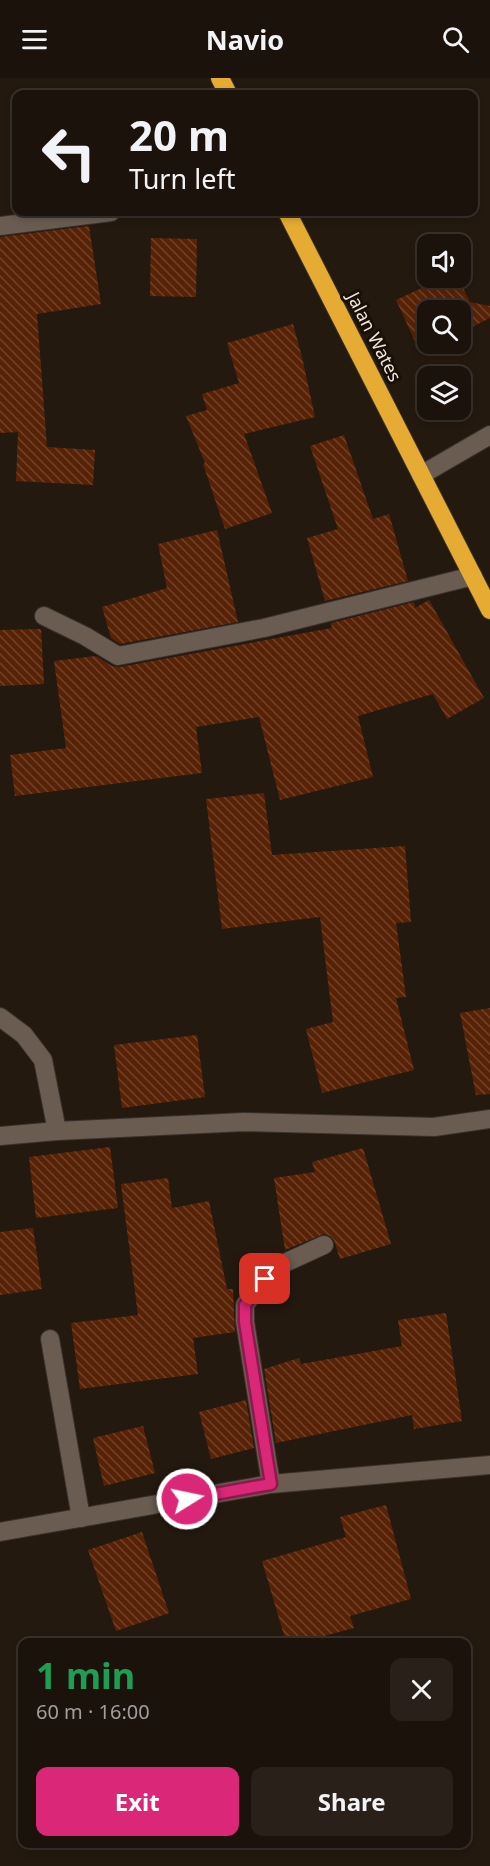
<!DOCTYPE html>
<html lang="en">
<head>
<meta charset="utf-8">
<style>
	:root { --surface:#1b130b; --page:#282019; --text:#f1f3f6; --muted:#a09e9d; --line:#39322c; --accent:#db2777 }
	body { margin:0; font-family:"Noto Sans",sans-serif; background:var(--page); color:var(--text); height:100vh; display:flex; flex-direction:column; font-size:22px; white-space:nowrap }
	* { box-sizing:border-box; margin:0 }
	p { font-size:20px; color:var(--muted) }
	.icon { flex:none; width:33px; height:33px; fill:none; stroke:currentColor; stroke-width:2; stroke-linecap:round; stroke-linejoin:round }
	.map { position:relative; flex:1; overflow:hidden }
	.side { position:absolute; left:18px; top:1560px; width:453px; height:210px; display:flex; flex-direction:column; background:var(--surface); border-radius:12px; box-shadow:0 3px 9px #0003,0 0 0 2px var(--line) }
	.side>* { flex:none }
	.hud { position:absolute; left:12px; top:12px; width:466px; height:126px; border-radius:12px; box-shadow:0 3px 9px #0003,0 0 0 2px var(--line); background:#1b130b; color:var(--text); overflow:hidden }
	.fabs { position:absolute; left:417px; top:156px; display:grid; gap:12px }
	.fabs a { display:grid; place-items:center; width:54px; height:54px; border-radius:12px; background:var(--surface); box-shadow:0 3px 9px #0003,0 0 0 2px var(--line); font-size:30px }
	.pin { position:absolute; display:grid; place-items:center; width:51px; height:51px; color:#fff; margin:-26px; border-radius:12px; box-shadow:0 3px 9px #0006 }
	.me { position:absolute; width:66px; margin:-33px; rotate:80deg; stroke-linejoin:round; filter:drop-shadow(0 0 4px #0008) }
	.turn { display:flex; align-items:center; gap:21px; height:126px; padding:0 18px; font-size:27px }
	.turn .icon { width:78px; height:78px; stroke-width:2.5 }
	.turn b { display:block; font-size:42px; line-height:51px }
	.round { display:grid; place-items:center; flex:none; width:63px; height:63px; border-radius:12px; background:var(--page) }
	.summary { display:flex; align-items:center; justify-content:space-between; height:102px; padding:0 18px }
	h1 { font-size:36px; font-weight:700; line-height:45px; color:#1e9e55 }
	.button { display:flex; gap:12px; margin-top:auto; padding:12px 18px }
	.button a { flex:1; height:69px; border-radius:12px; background:var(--accent); color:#fff; font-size:24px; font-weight:700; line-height:69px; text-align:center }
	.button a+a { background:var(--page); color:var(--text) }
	header { display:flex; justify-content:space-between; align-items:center; height:78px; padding:0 18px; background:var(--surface); font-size:27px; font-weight:700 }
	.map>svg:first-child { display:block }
	.building { fill:url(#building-back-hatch) }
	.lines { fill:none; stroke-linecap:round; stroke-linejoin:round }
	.minor-casing { stroke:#3a322e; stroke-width:20 }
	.highway-casing { stroke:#3a322e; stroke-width:20 }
	.minor { stroke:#6a5c51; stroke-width:18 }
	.highway { stroke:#e5ab33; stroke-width:18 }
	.route-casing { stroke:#8e194d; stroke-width:15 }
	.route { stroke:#db2777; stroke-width:10 }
	.labels { text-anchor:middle; stroke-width:6; stroke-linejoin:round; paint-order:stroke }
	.street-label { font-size:18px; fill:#f0e8e1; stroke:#1a1007 }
</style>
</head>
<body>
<header><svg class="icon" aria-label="menu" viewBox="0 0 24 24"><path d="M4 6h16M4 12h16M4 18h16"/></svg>Navio<svg class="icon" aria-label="search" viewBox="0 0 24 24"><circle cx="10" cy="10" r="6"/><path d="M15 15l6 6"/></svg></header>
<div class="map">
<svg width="490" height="1788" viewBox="0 0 490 1788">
	<defs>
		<pattern id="building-back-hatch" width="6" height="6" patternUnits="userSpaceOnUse" patternTransform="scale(1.5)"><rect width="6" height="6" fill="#582206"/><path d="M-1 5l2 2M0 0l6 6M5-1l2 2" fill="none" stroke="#70422a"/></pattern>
	</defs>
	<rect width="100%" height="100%" fill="#24190f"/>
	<g class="building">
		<polygon points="89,148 101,226 37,236 47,369 95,372 93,407 16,403 18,354 0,355 0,159"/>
		<polygon points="151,160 197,161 196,219 150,218"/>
		<polygon points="443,200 458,200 470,224 490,228 490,240 460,255 460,232 428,232 428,266 438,266 420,274 396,222"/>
		<polygon points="293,246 302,279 315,339 244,356 272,435 225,451 203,386 205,385 186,338 207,332 202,316 239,305 227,265"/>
		<polygon points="344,357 373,441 389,436 408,503 325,523 307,460 338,451 310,368"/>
		<polygon points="217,452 238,544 120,566 111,560 102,529 167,510 158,466"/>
		<polygon points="429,522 484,620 447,641 433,616 358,638 373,699 280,722 259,639 196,649 202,695 15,718 10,677 66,670 54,583 96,578 112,588 120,589 332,550 331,545 414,524 415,530"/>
		<polygon points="41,551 44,606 0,608 0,552"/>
		<polygon points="264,715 272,777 405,768 411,844 396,845 406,919 396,920 414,992 322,1015 306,951 333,944 320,839 222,851 206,721"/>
		<polygon points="490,930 490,1016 476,1017 460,935"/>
		<polygon points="197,957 205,1019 122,1030 114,967"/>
		<polygon points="110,1069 118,1130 36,1140 29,1079"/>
		<polygon points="363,1070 391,1166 340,1181 334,1162 330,1158 324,1156 285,1172 274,1100 315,1094 312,1084"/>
		<polygon points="168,1100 172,1130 209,1123 227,1211 233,1211 235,1254 193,1260 198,1296 80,1311 71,1245 138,1237 121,1106"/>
		<polygon points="33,1150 42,1211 0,1217 0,1154"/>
		<polygon points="446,1235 462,1343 414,1351 412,1337 276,1365 264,1291 299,1280 301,1286 402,1268 398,1242"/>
		<polygon points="246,1322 254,1370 211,1381 199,1334"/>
		<polygon points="143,1348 155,1395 104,1408 93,1360"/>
		<polygon points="386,1427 411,1521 350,1538 354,1550 302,1564 286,1564 262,1483 346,1459 340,1439"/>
		<polygon points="142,1454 169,1535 116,1553 88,1472"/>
	</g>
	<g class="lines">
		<g class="minor-casing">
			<g id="minor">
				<polyline points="0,148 111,134"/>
				<polyline points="421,397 490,357"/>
				<polyline points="44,538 85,558 118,578 264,550 473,498"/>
				<polyline points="0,939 24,957 43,982 57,1053"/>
				<polyline points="0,1058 57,1053 244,1044 434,1049 490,1041"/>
				<polyline points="50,1261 81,1440"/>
				<polyline points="271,1406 245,1244 245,1227 257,1210 276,1189 324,1167"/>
				<polyline points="0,1454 271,1406 490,1387"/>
			</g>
		</g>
		<g class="highway-casing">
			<g id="highway">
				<polyline points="220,0 228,16"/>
				<polyline points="287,134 490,532"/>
			</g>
		</g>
		<use href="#minor" class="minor"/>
		<use href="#highway" class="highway"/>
	</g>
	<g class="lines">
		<g class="route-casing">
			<polyline id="route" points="187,1421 271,1406 245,1244 245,1227 265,1201"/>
		</g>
		<use href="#route" class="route"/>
	</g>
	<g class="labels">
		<g class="street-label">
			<text transform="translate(374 259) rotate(63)" y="6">Jalan Wates</text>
		</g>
	</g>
</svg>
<div class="fabs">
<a><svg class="icon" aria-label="sound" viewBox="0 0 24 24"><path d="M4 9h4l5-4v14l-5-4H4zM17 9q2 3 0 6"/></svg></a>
<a><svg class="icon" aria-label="search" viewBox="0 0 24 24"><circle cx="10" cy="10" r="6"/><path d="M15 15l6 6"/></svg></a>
<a><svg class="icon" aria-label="layers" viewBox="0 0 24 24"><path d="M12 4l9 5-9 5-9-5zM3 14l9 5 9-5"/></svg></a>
</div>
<div class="pin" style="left:265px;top:1201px;background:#d93025"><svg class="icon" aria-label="arrive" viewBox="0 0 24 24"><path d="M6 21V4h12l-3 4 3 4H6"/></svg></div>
<svg class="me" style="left:187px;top:1421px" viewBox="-20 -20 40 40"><circle r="17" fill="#db2777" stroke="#fff" stroke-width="3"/><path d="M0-11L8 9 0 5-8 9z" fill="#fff"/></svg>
<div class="hud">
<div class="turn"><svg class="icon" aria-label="left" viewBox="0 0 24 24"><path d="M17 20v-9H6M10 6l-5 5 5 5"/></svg><div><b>20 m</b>Turn left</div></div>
</div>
<section class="side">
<div class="summary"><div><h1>1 min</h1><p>60 m · 16:00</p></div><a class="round"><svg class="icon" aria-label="close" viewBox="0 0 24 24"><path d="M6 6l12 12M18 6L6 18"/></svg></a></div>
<div class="button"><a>Exit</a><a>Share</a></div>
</section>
</div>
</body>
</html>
